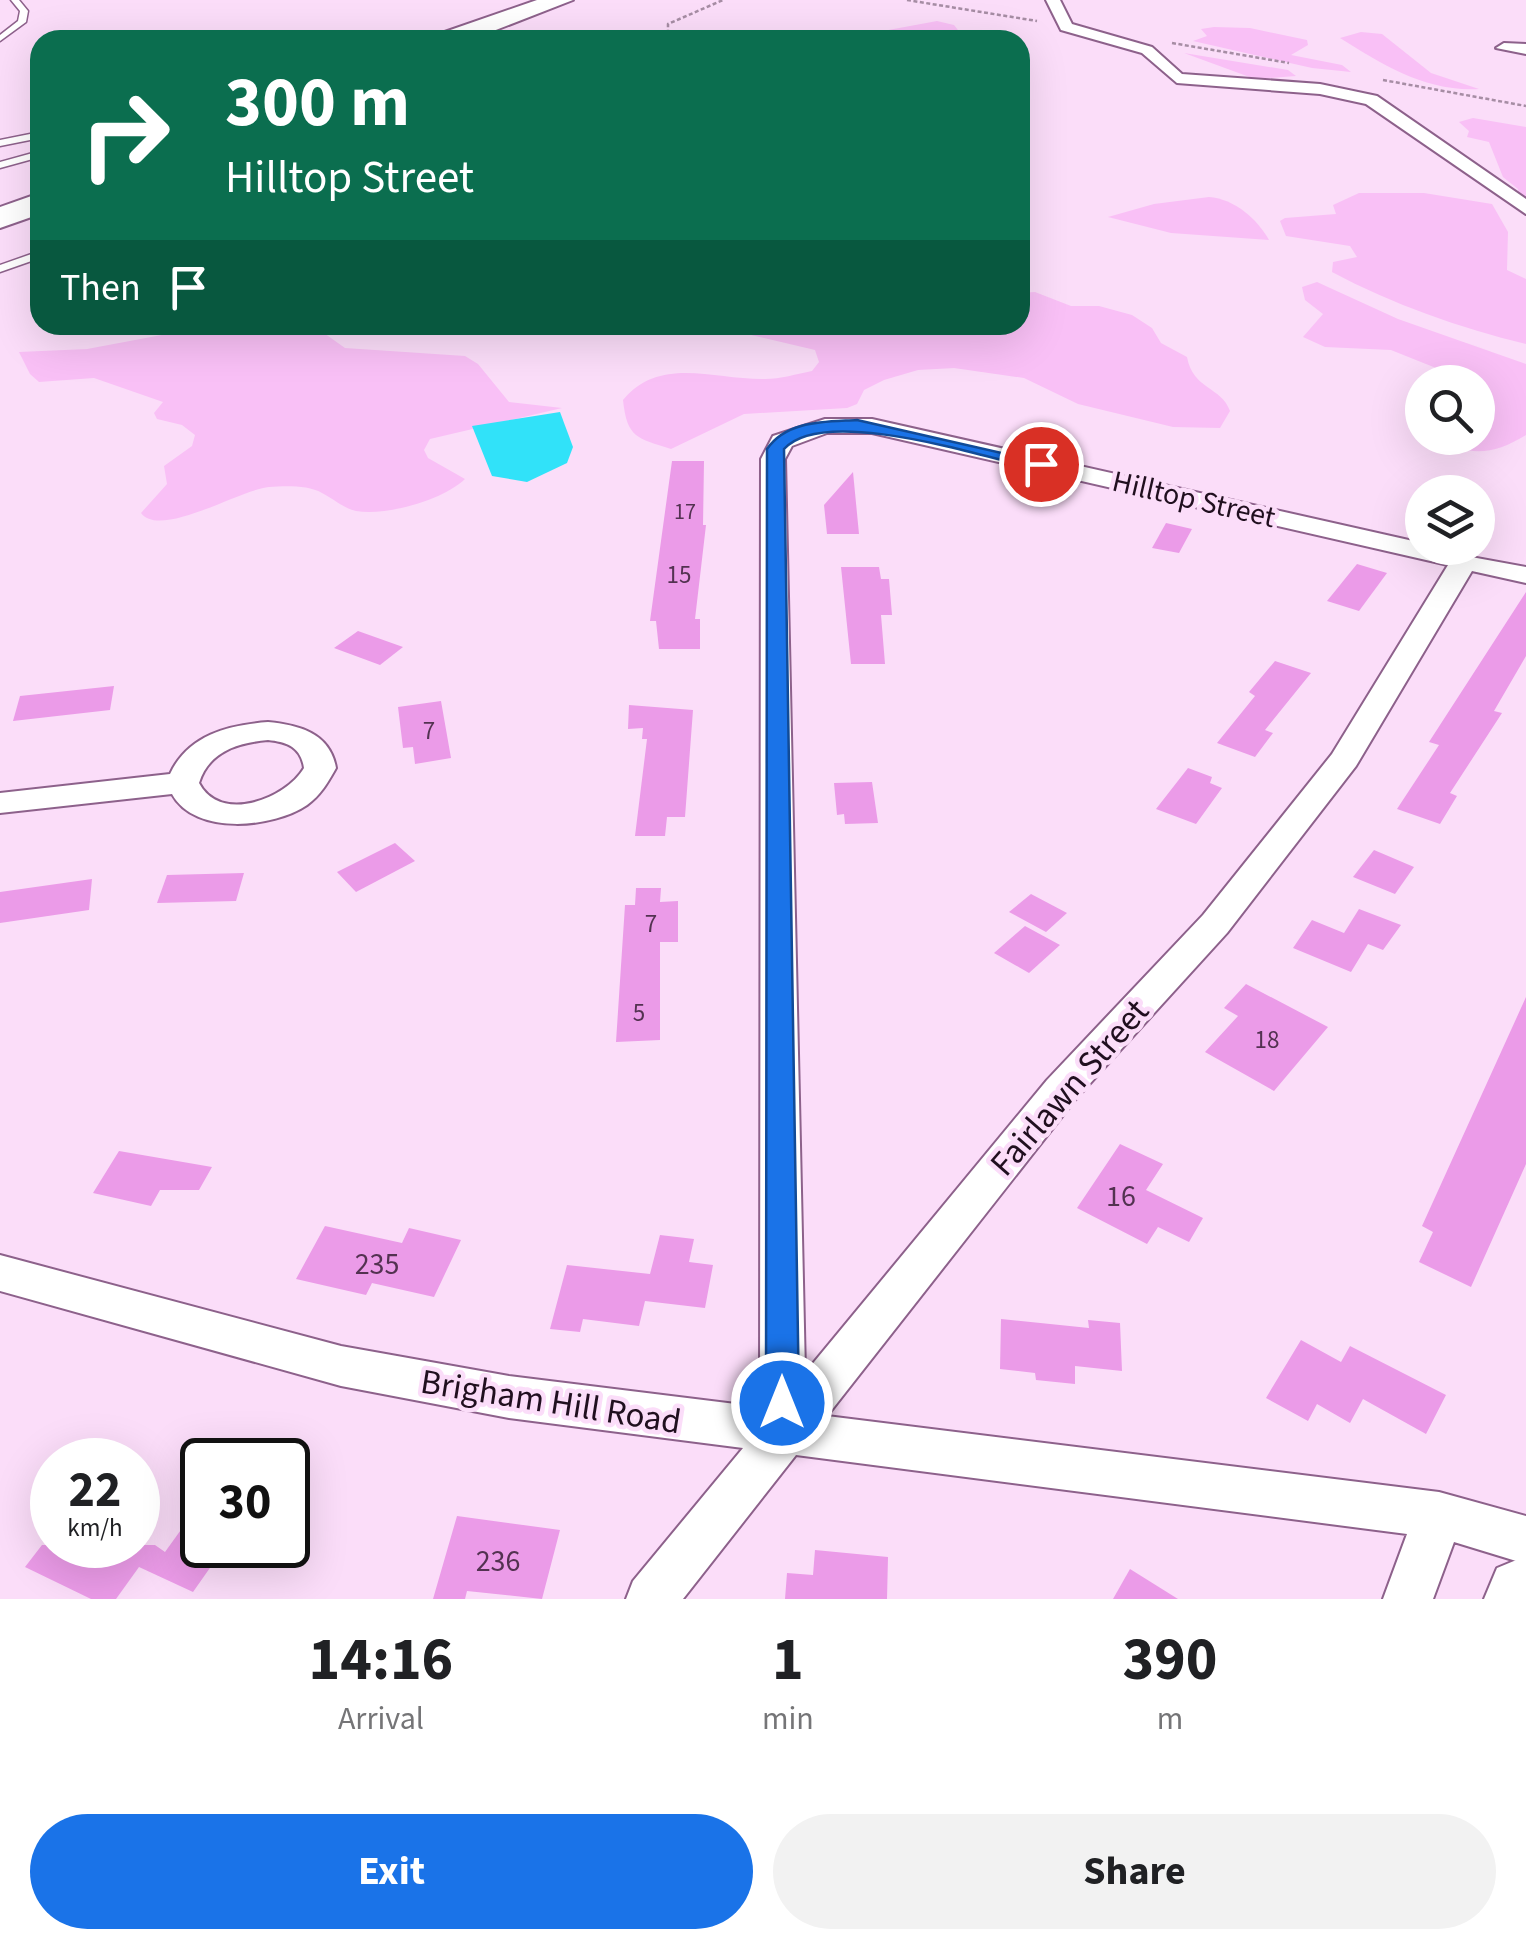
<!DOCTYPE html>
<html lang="en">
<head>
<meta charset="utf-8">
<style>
	:root { --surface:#fff; --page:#f2f2f2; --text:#202124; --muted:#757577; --accent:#1a73e8 }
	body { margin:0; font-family:"Source Sans 3",sans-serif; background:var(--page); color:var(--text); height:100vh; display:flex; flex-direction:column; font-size:38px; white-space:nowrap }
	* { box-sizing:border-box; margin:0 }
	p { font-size:32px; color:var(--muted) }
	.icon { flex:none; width:55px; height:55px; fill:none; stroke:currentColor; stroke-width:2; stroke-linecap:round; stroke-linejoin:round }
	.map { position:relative; height:1599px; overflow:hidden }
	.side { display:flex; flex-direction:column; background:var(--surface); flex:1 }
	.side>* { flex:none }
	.top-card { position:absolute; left:30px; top:30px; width:1000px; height:305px; border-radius:30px; box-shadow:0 10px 40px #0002; background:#0b6e4f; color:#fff; overflow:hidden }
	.buttons { position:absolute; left:1405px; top:365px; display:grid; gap:20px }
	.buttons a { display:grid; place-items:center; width:90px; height:90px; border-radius:50%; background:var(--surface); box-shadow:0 10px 40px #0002; font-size:50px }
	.speed { position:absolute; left:30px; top:1438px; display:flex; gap:20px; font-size:50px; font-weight:700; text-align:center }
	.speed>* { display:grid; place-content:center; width:130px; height:130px; border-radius:50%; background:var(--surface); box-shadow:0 10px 40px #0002; line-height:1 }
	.speed small { font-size:25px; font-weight:400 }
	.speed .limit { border:5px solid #111; border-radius:15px; background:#fff; color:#111 }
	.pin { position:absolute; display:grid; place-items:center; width:85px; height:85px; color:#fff; margin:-42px; border:5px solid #fff; border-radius:50%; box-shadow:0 2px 10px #0007 }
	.me { position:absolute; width:110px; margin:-55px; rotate:0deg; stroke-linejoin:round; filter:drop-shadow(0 0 8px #0008) }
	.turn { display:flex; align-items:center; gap:35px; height:210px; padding:0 30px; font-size:45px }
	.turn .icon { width:130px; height:130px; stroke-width:2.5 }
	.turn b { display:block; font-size:70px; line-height:85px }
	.then { display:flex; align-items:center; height:95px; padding:0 30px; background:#0003; gap:20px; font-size:38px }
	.eta { display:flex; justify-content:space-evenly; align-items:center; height:170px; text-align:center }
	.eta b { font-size:60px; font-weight:700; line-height:70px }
	.cta { display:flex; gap:20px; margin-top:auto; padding:20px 30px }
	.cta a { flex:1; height:115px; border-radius:60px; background:var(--accent); color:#fff; font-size:40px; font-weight:700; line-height:115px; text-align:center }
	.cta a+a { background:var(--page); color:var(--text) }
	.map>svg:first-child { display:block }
	.green { fill:#f9c0f6 }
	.water { fill:#31e2f9 }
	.building { fill:#eb9be8 }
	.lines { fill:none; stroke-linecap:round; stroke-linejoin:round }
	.service-casing { stroke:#8d618b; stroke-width:3 }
	.minor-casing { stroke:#8d618b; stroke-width:4 }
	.primary-casing { stroke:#8d618b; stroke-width:4 }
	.motorway-casing { stroke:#8d618b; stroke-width:4 }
	.path { stroke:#a68da4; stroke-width:2.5; stroke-dasharray:4 2.5; stroke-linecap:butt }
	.service { fill:#fff; fill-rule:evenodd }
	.minor { fill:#fff; fill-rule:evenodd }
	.primary { fill:#fff; fill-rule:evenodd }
	.motorway { fill:#fff; fill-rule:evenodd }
	.route { fill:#1a73e8; stroke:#114b97; stroke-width:2.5 }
	.labels { text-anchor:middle; stroke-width:9; stroke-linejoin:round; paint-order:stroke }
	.far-number-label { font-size:22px; fill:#533251 }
	.number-label { font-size:25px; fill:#533251 }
	.street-label { font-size:30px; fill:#200f1f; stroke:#fbddf9 }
	.near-number-label { font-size:30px; fill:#533251 }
	.near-street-label { font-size:35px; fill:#200f1f; stroke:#fbddf9 }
</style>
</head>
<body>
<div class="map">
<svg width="1526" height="1599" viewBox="0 0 1526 1599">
	<rect width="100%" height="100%" fill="#fbddf9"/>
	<g class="green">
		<polygon points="937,21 954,25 961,34 992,40 907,40 883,31"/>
		<polygon points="1214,27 1250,28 1307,40 1308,45 1291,55 1342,65 1351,72 1312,68 1193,41 1207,36 1201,29"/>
		<path d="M1361,32l21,2 49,39 48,16c-53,3 -96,-24 -139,-51z"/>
		<polygon points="1184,53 1288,70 1296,76 1255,79"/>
		<polygon points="1473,118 1526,127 1526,207 1519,202 1518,189 1503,177 1489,142 1467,137 1469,131 1459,122"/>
		<path d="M1359,193h65l68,11 16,28 -1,38 19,9v65c-66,-16 -134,-40 -194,-72l1,-10 24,-5 -7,-11 -64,-10 -6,-15 5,-3 51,-4 -3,-9z"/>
		<path d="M1209,197c26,2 48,22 60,43l-98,-7 -63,-16 46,-13z"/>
		<path d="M1317,282l81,37 128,45v71c-34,21 -57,21 -93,3h45l3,-52 -90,-36 -66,-3 -22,-10 20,-23 -18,-14 -3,-13z"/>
		<path d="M1035,292l36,14h28l33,9 20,13 9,15 26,14c6,33 34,29 43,54l-10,17 -47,-1 -95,-23 -54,-26 -70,-10 -36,2 -34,10 -20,10 -7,14 -10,4 -103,6 -73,35c-34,-11 -44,-11 -48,-49 37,-45 92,-20 142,-21 15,0 32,-5 47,-8l7,-9 -4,-12 -107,-25h312v-32z"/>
		<path d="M314,326l31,22 120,8 13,8 31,38 53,6 -132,31 -6,11 4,8 37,21c-22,21 -78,37 -109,32 -13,-3 -22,-12 -34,-18 -14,-8 -36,-7 -53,-6 -30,3 -109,52 -128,26l26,-29 -3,-18 28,-20 3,-11 -13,-10 -25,-6 -3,-6 9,-11 -69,-24 -55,4 -9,-8 -11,-22 68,-3 80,-15z"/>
	</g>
	<polygon class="water" points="560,412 573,447 567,463 527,482 492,476 472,426"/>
	<g class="building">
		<polygon points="672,461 704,461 703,525 706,525 695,619 700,619 700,649 659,649 656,621 650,621"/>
		<polygon points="853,472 859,534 827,534 824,505"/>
		<polygon points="1166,523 1192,529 1179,553 1152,548"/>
		<polygon points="1357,564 1387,573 1359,611 1327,601"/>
		<polygon points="841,567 879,567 881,579 889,579 892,615 881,615 885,664 851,664"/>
		<polygon points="1526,592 1526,656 1494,711 1502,713 1450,793 1457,796 1440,824 1397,809 1439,745 1429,742"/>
		<polygon points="358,631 403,647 380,665 334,648"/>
		<polygon points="1275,661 1311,673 1265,730 1273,733 1255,757 1217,743 1255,696 1249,692"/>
		<polygon points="114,686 110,710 13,721 20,696"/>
		<polygon points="441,701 451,758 415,764 413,747 403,748 398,707"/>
		<polygon points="629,705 693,710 685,817 667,817 665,836 635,836 647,739 642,739 643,728 628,729"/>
		<polygon points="1188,768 1212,777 1210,783 1222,788 1196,824 1156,809"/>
		<polygon points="872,782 878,823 845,824 844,814 837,815 834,783"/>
		<polygon points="395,843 415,861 356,892 337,872"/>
		<polygon points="1374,850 1414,867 1395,894 1353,877"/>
		<polygon points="244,873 236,901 157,903 167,875"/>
		<polygon points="92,879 89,910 0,923 0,892"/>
		<polygon points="636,888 661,888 660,902 678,901 678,942 660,942 660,1040 616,1042 625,905 635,905"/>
		<polygon points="1031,894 1067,913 1046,932 1009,912"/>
		<polygon points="1359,909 1401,925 1383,950 1368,944 1351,972 1293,948 1312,920 1344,933"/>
		<polygon points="1025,926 1060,945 1029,973 994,953"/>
		<polygon points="1246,984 1328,1027 1274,1091 1205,1052 1238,1016 1224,1008"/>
		<polygon points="1526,997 1526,1164 1471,1287 1419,1262 1433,1232 1422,1226"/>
		<polygon points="1120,1144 1163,1164 1146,1190 1203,1218 1189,1242 1158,1227 1147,1244 1077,1208"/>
		<polygon points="119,1151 212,1167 199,1190 160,1190 151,1206 93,1193"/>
		<polygon points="325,1226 402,1243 409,1228 461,1240 434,1297 372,1283 366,1295 296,1279"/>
		<polygon points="660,1235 694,1239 689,1262 713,1265 705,1308 645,1301 639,1326 583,1319 580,1332 550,1329 567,1265 650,1274"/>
		<polygon points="1001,1319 1089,1328 1088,1320 1120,1323 1122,1371 1075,1366 1075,1384 1036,1380 1035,1373 1000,1369"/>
		<polygon points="1301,1340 1341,1362 1350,1346 1446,1395 1426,1434 1363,1399 1350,1423 1317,1404 1308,1421 1266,1398"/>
		<polygon points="457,1516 560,1530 542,1599 467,1591 465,1599 433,1599"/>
		<polygon points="183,1527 202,1536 202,1545 226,1545 193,1592 139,1567 116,1599 91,1599 25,1567 42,1545 155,1545 165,1552"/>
		<polygon points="815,1550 888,1557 887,1599 785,1599 787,1573 813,1575"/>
		<polygon points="1130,1569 1178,1599 1113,1599"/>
	</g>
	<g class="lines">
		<g class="service-casing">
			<g id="service">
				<polygon points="11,0 19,0 28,11 26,22 0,41 0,35 18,21 20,11"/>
				<polygon points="40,132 40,138 0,146 0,140"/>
				<polygon points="40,151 40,157 0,168 0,162"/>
				<polygon points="40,251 40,258 0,272 0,265"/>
			</g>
		</g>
		<g class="minor-casing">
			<g id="minor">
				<polygon points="1046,0 1060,0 1072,24 1152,47 1182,74 1320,84 1377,96 1526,199 1526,214 1366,104 1320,94 1177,83 1142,53 1061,30"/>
				<polygon points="1526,44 1526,54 1496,48 1504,43"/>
				<path d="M825,419h47l550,124v5l104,19v16l-54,-12 -116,195 -129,167 -152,167 -248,316 612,76 87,24v48l-72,-22 -21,57h-50l24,-65 -611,-79 -113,144h-57l7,-18 110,-133 -234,-30 -168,-32 -341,-95v-36l341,91 168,30 251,31 1,-948 12,-23zM827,433h45l576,132 -116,189 -129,161 -156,165 -242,293 -20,-914 7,-13z"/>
				<path d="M268,722c31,3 62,11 68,46 -8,14 -15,27 -29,37 -34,23 -112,31 -135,-11l-172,19v-20l170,-19c18,-39 58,-49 98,-52zM268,740c19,2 33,7 36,28 -18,31 -84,56 -105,15 10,-32 39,-40 69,-43z"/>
			</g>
		</g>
		<g class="primary-casing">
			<polygon id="primary" points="1526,1556 1526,1599 1484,1599 1497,1568"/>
		</g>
		<g class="motorway-casing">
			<g id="motorway">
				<polygon points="537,0 573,0 470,40 432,40 436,35"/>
				<polygon points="40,193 40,214 0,228 0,207"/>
			</g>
		</g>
		<g class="path">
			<polyline points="907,0 1037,21"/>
			<polyline points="687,40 668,33 668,24 723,0"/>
			<polyline points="1172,43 1289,63"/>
			<polyline points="1383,80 1526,106"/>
		</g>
		<use href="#service" class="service"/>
		<use href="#minor" class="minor"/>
		<use href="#primary" class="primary"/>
		<use href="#motorway" class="motorway"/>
	</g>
	<path class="route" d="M857,420l193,44 -9,6c-54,-12 -217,-66 -257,-21l15,954 -5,10 -12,4 -11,-4 -5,-10 1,-954c20,-29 58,-27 90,-29z"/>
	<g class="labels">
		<g class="far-number-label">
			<text x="685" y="519">17</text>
		</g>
		<g class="number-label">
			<text x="679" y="583">15</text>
			<text x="429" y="739">7</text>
			<text x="651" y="932">7</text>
			<text x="639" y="1021">5</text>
			<text x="1267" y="1048">18</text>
		</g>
		<g class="street-label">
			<text transform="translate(1194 499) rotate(13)" y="10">Hilltop Street</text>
		</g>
		<g class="near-number-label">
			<text x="1121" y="1206">16</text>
			<text x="377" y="1274">235</text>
			<text x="498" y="1571">236</text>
		</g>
		<g class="near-street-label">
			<text transform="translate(1069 1087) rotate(-49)" y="12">Fairlawn Street</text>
			<text transform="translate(551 1401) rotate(9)" y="12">Brigham Hill Road</text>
		</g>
	</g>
</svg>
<div class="buttons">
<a><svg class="icon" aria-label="search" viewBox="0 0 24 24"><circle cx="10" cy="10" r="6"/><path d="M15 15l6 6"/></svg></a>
<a><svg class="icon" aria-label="layers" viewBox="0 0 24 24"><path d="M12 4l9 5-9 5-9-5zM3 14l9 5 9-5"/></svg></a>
</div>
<div class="speed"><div>22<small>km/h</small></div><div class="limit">30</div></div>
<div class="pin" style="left:1041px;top:464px;background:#d93025"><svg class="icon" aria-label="arrive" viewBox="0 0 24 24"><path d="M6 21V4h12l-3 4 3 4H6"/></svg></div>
<svg class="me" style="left:782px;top:1403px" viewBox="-20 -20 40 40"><circle r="17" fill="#1a73e8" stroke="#fff" stroke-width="3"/><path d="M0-11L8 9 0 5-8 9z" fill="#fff"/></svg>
<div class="top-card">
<div class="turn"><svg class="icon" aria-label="right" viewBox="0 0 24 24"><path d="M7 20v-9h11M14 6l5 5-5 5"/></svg><div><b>300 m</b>Hilltop Street</div></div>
<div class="then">Then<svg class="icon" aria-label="arrive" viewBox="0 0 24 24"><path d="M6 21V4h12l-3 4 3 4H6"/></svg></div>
</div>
</div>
<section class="side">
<div class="eta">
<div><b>14:16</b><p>Arrival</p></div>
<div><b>1</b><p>min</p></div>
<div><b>390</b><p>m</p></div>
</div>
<div class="cta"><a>Exit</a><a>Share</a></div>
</section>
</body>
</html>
